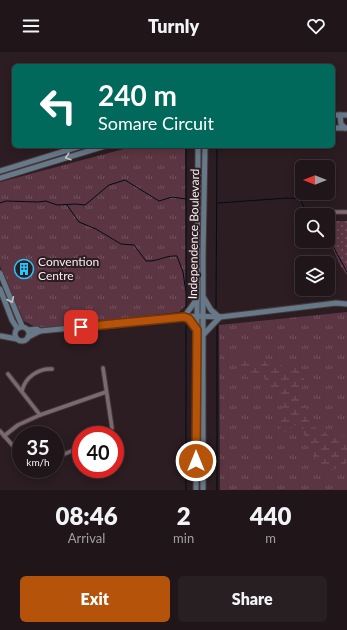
<!DOCTYPE html>
<html lang="en">
<head>
<meta charset="utf-8">
<style>
	:root { --surface:#20161a; --page:#281f23; --text:#f1f3f6; --muted:#a29fa2; --line:#3d3539; --accent:#b45309 }
	body { margin:0; font-family:Lato,sans-serif; background:var(--page); color:var(--text); height:100vh; display:flex; flex-direction:column; font-size:15px; white-space:nowrap }
	* { box-sizing:border-box; margin:0 }
	p { font-size:13px; color:var(--muted) }
	.icon { flex:none; width:22px; height:22px; fill:none; stroke:currentColor; stroke-width:2; stroke-linecap:round; stroke-linejoin:round }
	.map { position:relative; height:438px; overflow:hidden }
	.side { display:flex; flex-direction:column; background:var(--surface); flex:1 }
	.side>* { flex:none }
	.hud { position:absolute; left:12px; top:12px; width:323px; height:84px; border-radius:6px; box-shadow:0 2px 10px #0003,0 0 0 1px var(--line); background:#00695c; color:#fff; overflow:hidden }
	.needle { width:26px; rotate:270deg }
	.controls { position:absolute; left:295px; top:108px; display:grid; gap:8px }
	.controls a { display:grid; place-items:center; width:40px; height:40px; border-radius:6px; background:var(--surface); box-shadow:0 2px 10px #0003,0 0 0 1px var(--line); font-size:20px }
	.speed { position:absolute; left:12px; top:374px; display:flex; gap:8px; font-size:20px; font-weight:700; text-align:center }
	.speed>* { display:grid; place-content:center; width:52px; height:52px; border-radius:50%; background:var(--surface); box-shadow:0 2px 10px #0003,0 0 0 1px var(--line); line-height:1 }
	.speed small { font-size:10px; font-weight:400 }
	.speed .limit { border:6px solid #d22; background:#fff; color:#111 }
	.pin { position:absolute; display:grid; place-items:center; width:34px; height:34px; color:#fff; margin:-17px; border-radius:8px; box-shadow:0 2px 6px #0006 }
	.me { position:absolute; width:44px; margin:-22px; rotate:0deg; stroke-linejoin:round; filter:drop-shadow(0 0 3px #0008) }
	.turn { display:flex; align-items:center; gap:14px; height:84px; padding:0 20px; font-size:18px }
	.turn .icon { width:52px; height:52px; stroke-width:2.5 }
	.turn b { display:block; font-size:28px; line-height:34px }
	.eta { display:flex; justify-content:space-evenly; align-items:center; height:68px; text-align:center }
	.eta b { font-size:24px; font-weight:800; line-height:28px }
	.cta { display:flex; gap:8px; margin-top:auto; padding:8px 20px }
	.cta a { flex:1; height:46px; border-radius:6px; background:var(--accent); color:#fff; font-size:16px; font-weight:800; line-height:46px; text-align:center }
	.cta a+a { background:var(--page); color:var(--text) }
	header { display:flex; justify-content:space-between; align-items:center; height:52px; padding:0 20px; background:var(--surface); font-size:18px; font-weight:800 }
	.map>svg:first-child { display:block }
	.grass { fill:url(#grass-tufts) }
	.wetland { fill:url(#wetland-marsh) }
	.garden { fill:url(#garden-dots) }
	.lines { fill:none; stroke-linecap:round; stroke-linejoin:round }
	.stream { stroke:#000d16; stroke-width:1 }
	.street-casing { stroke:#453a3d; stroke-width:5.5 }
	.secondary-casing { stroke:#453a3d; stroke-width:7 }
	.street { stroke:#7b696e; stroke-width:3.5 }
	.secondary { stroke:#677888; stroke-width:5 }
	.oneway { stroke:#c5c4cc }
	.route-casing { stroke:#753606; stroke-width:10 }
	.route { stroke:#b45309; stroke-width:7 }
	.labels { text-anchor:middle; stroke-width:4; stroke-linejoin:round; paint-order:stroke }
	.street-label { font-size:12px; fill:#f8edf0; stroke:#2b1d22 }
	.poi-label { font-size:12px; fill:#f8edf0; stroke:#2b1d22; text-anchor:start }
</style>
</head>
<body>
<header><svg class="icon" aria-label="menu" viewBox="0 0 24 24"><path d="M4 6h16M4 12h16M4 18h16"/></svg>Turnly<svg class="icon" aria-label="heart" viewBox="0 0 24 24"><path d="M12 20l-8-8c-3-5 5-10 8-4 3-6 11-1 8 4z"/></svg></header>
<div class="map">
<svg width="347" height="438" viewBox="0 0 347 438">
	<defs>
		<pattern id="grass-tufts" width="24" height="20" patternUnits="userSpaceOnUse"><rect width="24" height="20" fill="#5b3542"/><path d="M3 7l-1-3M5 7V3M7 7l1-3M15 17l-1-3M17 17v-4M19 17l1-3" fill="none" stroke="#73535e"/></pattern>
		<pattern id="wetland-marsh" width="20" height="14" patternUnits="userSpaceOnUse"><rect width="20" height="14" fill="#5b3542"/><path d="M1 5h8M5 5V1M11 12h8M15 12V8" fill="none" stroke="#73535e"/></pattern>
		<pattern id="garden-dots" width="8" height="8" patternUnits="userSpaceOnUse"><rect width="8" height="8" fill="#5b3542"/><path d="M2 2h.1M6 6h.1" fill="none" stroke="#73535e" stroke-width="1.8" stroke-linecap="round"/></pattern>
	</defs>
	<rect width="100%" height="100%" fill="#2b1d22"/>
	<g class="grass">
		<polygon points="135,94 185,94 186,253 179,260 39,277 24,269 0,214 0,130"/>
		<polygon points="347,260 347,438 220,438 219,273"/>
	</g>
	<polygon class="wetland" points="243,302 249,304 254,310 263,307 270,314 295,314 304,319 304,328 299,342 315,376 324,380 329,384 337,381 346,386 347,391 347,410 344,413 326,421 318,413 311,398 306,391 303,375 294,373 288,381 281,379 280,371 284,365 279,343 274,341 261,321 254,326 246,325 239,318 238,306"/>
	<polygon class="garden" points="328,169 347,169 347,223 340,213 328,185"/>
	<g class="lines">
		<g class="stream">
			<polyline points="0,151 6,149 38,150 46,149 57,153 75,152 85,153 109,133 125,128 159,149 172,145 186,147"/>
			<polyline points="218,151 288,146 301,147 303,154 315,163"/>
			<path d="M67,153l12,17 17,7 25,15 13,1 12,16c11,1 20,-6 31,-5l6,16 3,21"/>
			<polyline points="328,185 347,220"/>
			<polyline points="186,236 186,94"/>
			<polyline points="186,242 186,255"/>
			<polyline points="216,256 217,94"/>
			<polyline points="217,273 217,438"/>
			<polyline points="186,274 186,438"/>
		</g>
		<g class="street-casing">
			<g id="street">
				<polyline points="333,160 347,160"/>
				<polyline points="103,316 112,376 109,383"/>
				<polyline points="8,322 40,363 106,340"/>
				<path d="M22,339c3,-14 17,-23 30,-22"/>
				<polyline points="0,379 21,403"/>
				<polyline points="4,384 18,373 40,363"/>
				<polyline points="55,406 81,395"/>
			</g>
		</g>
		<g class="secondary-casing">
			<g id="secondary">
				<polyline points="333,63 347,63"/>
				<polyline points="340,63 341,72 345,76"/>
				<polyline points="333,76 346,76"/>
				<polyline points="0,119 81,94"/>
				<polyline points="0,126 105,94"/>
				<polyline points="0,221 22,274"/>
				<polyline points="0,237 12,268 17,276"/>
				<polyline points="204,246 211,258 219,265"/>
				<polyline points="184,265 197,247"/>
				<polyline points="184,265 189,267 197,278"/>
				<circle cx="22" cy="282" r="7"/>
				<polyline points="28,278 37,277 40,279 197,264 220,265 336,251 347,252"/>
				<polyline points="204,282 220,265"/>
				<polyline points="1,284 17,287"/>
				<polyline points="28,285 40,279"/>
				<polyline points="196,438 198,94"/>
				<polyline points="203,438 203,204 205,94"/>
			</g>
		</g>
		<use href="#street" class="street"/>
		<use href="#secondary" class="secondary"/>
	</g>
	<defs><path id="oneway-chevron" d="M-2-3.5L2.5 0L-2 3.5" fill="none" stroke-width="1.6" stroke-linecap="round" stroke-linejoin="round"/></defs>
	<g class="oneway">
		<use href="#oneway-chevron" transform="translate(68 105) rotate(163)"/>
		<use href="#oneway-chevron" transform="translate(11 248) rotate(67)"/>
	</g>
	<g class="lines">
		<g class="route-casing">
			<polyline id="route" points="81,275 184,265 189,267 197,278 196,409"/>
		</g>
		<use href="#route" class="route"/>
	</g>
	<defs>
		<g id="building-ring" transform="scale(1)"><circle r="9.5" fill="#2b1d22" stroke="#27c8ff" stroke-width="1.5"/><path d="M-4-6H4V6H1V3H-1V6H-4ZM-2.5-4.3h1.7v1.8h-1.7ZM.8-4.3h1.7v1.8H.8ZM-2.5-1h1.7V.8h-1.7ZM.8-1h1.7V.8H.8Z" fill="#27c8ff"/></g>
	</defs>
	<g fill-rule="evenodd">
		<use href="#building-ring" x="24" y="217"/>
	</g>
	<g class="labels">
		<g class="street-label">
			<text transform="translate(194 182) rotate(-89)" y="4">Independence Boulevard</text>
		</g>
		<g class="poi-label">
			<text x="38" y="214">Convention<tspan x="38" dy="14">Centre</tspan></text>
		</g>
	</g>
</svg>
<div class="controls">
<a><svg class="needle" viewBox="-14 -14 28 28"><path d="M0-13l5 13h-10z" fill="#e53935"/><path d="M0 13l5-13h-10z" fill="#a29fa2"/></svg></a>
<a><svg class="icon" aria-label="search" viewBox="0 0 24 24"><circle cx="10" cy="10" r="6"/><path d="M15 15l6 6"/></svg></a>
<a><svg class="icon" aria-label="layers" viewBox="0 0 24 24"><path d="M12 4l9 5-9 5-9-5zM3 14l9 5 9-5"/></svg></a>
</div>
<div class="speed"><div>35<small>km/h</small></div><div class="limit">40</div></div>
<div class="pin" style="left:81px;top:275px;background:#d93025"><svg class="icon" aria-label="arrive" viewBox="0 0 24 24"><path d="M6 21V4h12l-3 4 3 4H6"/></svg></div>
<svg class="me" style="left:196px;top:409px" viewBox="-20 -20 40 40"><circle r="17" fill="#b45309" stroke="#fff" stroke-width="3"/><path d="M0-11L8 9 0 5-8 9z" fill="#fff"/></svg>
<div class="hud">
<div class="turn"><svg class="icon" aria-label="left" viewBox="0 0 24 24"><path d="M17 20v-9H6M10 6l-5 5 5 5"/></svg><div><b>240 m</b>Somare Circuit</div></div>
</div>
</div>
<section class="side">
<div class="eta">
<div><b>08:46</b><p>Arrival</p></div>
<div><b>2</b><p>min</p></div>
<div><b>440</b><p>m</p></div>
</div>
<div class="cta"><a>Exit</a><a>Share</a></div>
</section>
</body>
</html>
